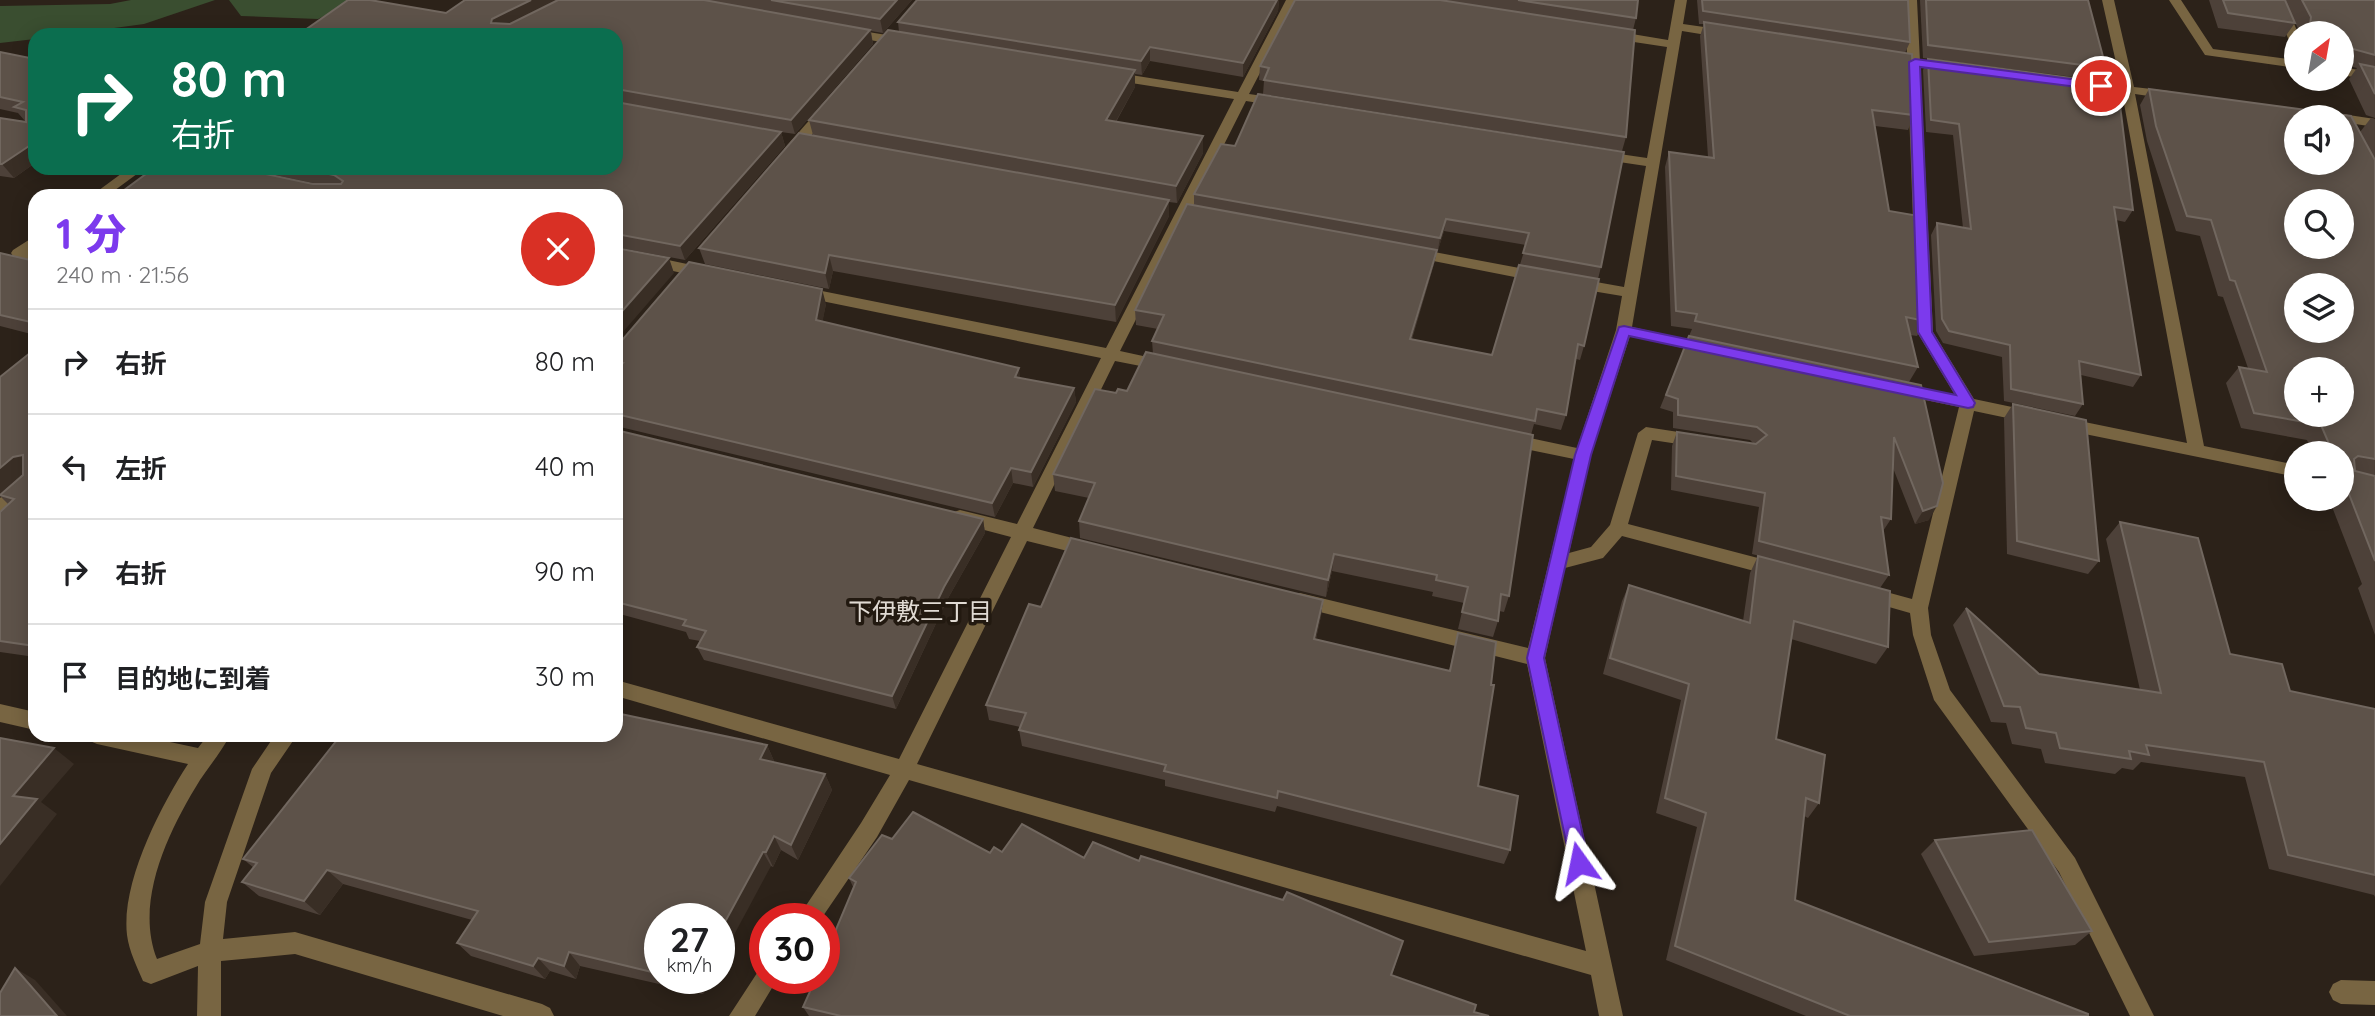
<!DOCTYPE html>
<html lang="ja">
<head>
<meta charset="utf-8">
<style>
	:root { --surface:#fff; --page:#f2f2f2; --text:#202124; --muted:#757577; --line:#e0e0e0; --accent:#7c3aed }
	body { margin:0; font-family:Quicksand,"Noto Sans JP",sans-serif; background:var(--page); color:var(--text); height:100vh; display:flex; flex-direction:column; font-size:26px; white-space:nowrap }
	* { box-sizing:border-box; margin:0 }
	p { font-size:23px; color:var(--muted) }
	.icon { flex:none; width:38px; height:38px; fill:none; stroke:currentColor; stroke-width:2; stroke-linecap:round; stroke-linejoin:round }
	.map { position:relative; flex:1; overflow:hidden }
	.panel { position:absolute; left:28px; top:189px; width:595px; height:553px; display:flex; flex-direction:column; background:var(--surface); border-radius:21px; box-shadow:0 4px 18px #0003 }
	.panel>* { flex:none }
	.guide { position:absolute; left:28px; top:28px; width:595px; height:147px; border-radius:21px; box-shadow:0 4px 18px #0003; background:#0b6e4f; color:#fff; overflow:hidden }
	.needle { width:46px; rotate:31deg }
	.controls { position:absolute; left:2284px; top:21px; display:grid; gap:14px }
	.controls a { display:grid; place-items:center; width:70px; height:70px; border-radius:50%; background:var(--surface); box-shadow:0 4px 18px #0003; font-size:35px }
	.speed { position:absolute; left:644px; top:903px; display:flex; gap:14px; font-size:35px; font-weight:700; text-align:center }
	.speed>* { display:grid; place-content:center; width:91px; height:91px; border-radius:50%; background:var(--surface); box-shadow:0 4px 18px #0003; line-height:1 }
	.speed small { font-size:18px; font-weight:400 }
	.speed .limit { border:10px solid #d22; background:#fff; color:#111 }
	.pin { position:absolute; display:grid; place-items:center; width:60px; height:60px; color:#fff; margin:-30px; border:4px solid #fff; border-radius:50%; box-shadow:0 2px 7px #0007 }
	.me { position:absolute; width:77px; margin:-38px; rotate:348deg; stroke-linejoin:round; filter:drop-shadow(0 0 5px #0008) }
	.turn { display:flex; align-items:center; gap:24px; height:147px; padding:0 28px; font-size:32px }
	.turn .icon { width:91px; height:91px; stroke-width:2.5 }
	.turn b { display:block; font-size:49px; line-height:60px }
	.round { display:grid; place-items:center; flex:none; width:74px; height:74px; border-radius:37px; background:var(--page) }
	.headline { display:flex; align-items:center; justify-content:space-between; height:119px; padding:0 28px }
	h1 { font-size:42px; font-weight:800; line-height:52px; color:var(--accent) }
	ul { padding:0; list-style:none }
	li { display:flex; align-items:center; gap:21px; height:105px; padding:0 28px; border-top:2px solid var(--line) }
	li div { flex:1 }
	li b { display:block; font-size:26px }
	li em { font-style:normal }
	.map>svg:first-child { display:block }
	.green { fill:#3a4e30 }
	.lines { fill:none; stroke-linecap:round; stroke-linejoin:round }
	.minor { fill:#786542; fill-rule:evenodd }
	.wall { fill:#4d4139; fill-rule:evenodd }
	.shaded-wall { fill:#392e25 }
	.building { fill:#5d5249; stroke:#71675f; stroke-width:2; fill-rule:evenodd }
	.route { fill:#7c3aed; stroke:#51269a; stroke-width:2 }
	.labels { text-anchor:middle; stroke-width:7; stroke-linejoin:round; paint-order:stroke }
	.neighbourhood-label { font-size:24px; fill:#e0dad3; stroke:#221910 }
</style>
</head>
<body>
<div class="map">
<svg width="2375" height="1016" viewBox="0 0 2375 1016">
	<rect width="100%" height="100%" fill="#2c2219"/>
	<g class="green">
		<polygon points="131,0 215,0 144,24 62,35 35,35 35,39 0,43 0,6 110,4"/>
		<polygon points="229,0 357,0 318,19 241,16"/>
	</g>
	<g class="lines">
		<g class="minor">
			<polygon points="1286,0 1298,0 1249,94 1278,98 1284,102 1278,106 1246,101 1120,351 1166,361 1174,366 1166,371 1115,361 1033,528 1092,543 1098,545 1101,550 1098,555 1092,557 1027,541 917,764 1586,951 1527,664 1300,607 1293,605 1291,600 1293,595 1300,593 1528,648 1574,459 1511,446 1503,440 1511,434 1577,448 1616,330 1622,296 1574,288 1567,283 1574,278 1624,287 1646,166 1599,159 1592,155 1599,151 1647,158 1667,47 1614,39 1608,35 1614,31 1668,40 1675,0 1687,0 1683,24 1725,30 1731,34 1725,38 1682,31 1632,327 1709,344 1717,349 1709,354 1630,336 1591,455 1569,553 1591,547 1610,525 1638,433 1646,427 1698,435 1706,441 1698,447 1652,440 1628,524 1777,563 1783,565 1786,570 1783,575 1777,577 1622,536 1603,558 1565,568 1545,658 1623,1016 1599,1016 1591,975 909,780 877,837 821,919 797,919 861,823 890,775 616,696 616,680 899,759 1011,537 954,522 951,517 954,512 960,510 1017,524 1101,358 802,297 795,292 802,287 1106,348 1234,99 1112,80 1106,76 1112,72 1238,92"/>
			<polygon points="1905,0 1917,0 1933,332 1974,399 2031,411 2039,417 2031,423 1974,411 1928,608 1931,635 1950,690 2075,858 2154,1016 2130,1016 2059,872 1934,700 1913,635 1910,613 1861,599 1859,594 1861,589 1868,587 1912,599 1959,407 1901,395 1893,389 1901,383 1955,395 1917,332"/>
			<polygon points="2102,0 2114,0 2134,87 2169,91 2175,95 2169,99 2135,94 2204,446 2296,465 2296,477 2065,430 2057,424 2065,418 2187,443 2122,93 2086,88 2080,84 2086,80 2121,85"/>
			<polygon points="2169,0 2181,0 2213,49 2296,60 2296,68 2205,55"/>
			<polygon points="2272,0 2284,0 2298,33 2296,47 2290,43"/>
			<polygon points="850,29 905,38 911,42 905,46 846,36 844,33"/>
			<polygon points="211,30 220,32 222,35 206,35"/>
			<polygon points="2342,67 2375,73 2375,81 2342,75"/>
			<polygon points="826,106 831,107 831,113 794,155 784,155 784,149 821,107"/>
			<polygon points="2342,114 2375,119 2375,127 2342,122 2342,117 2336,117"/>
			<polygon points="129,168 145,168 107,196 91,196"/>
			<polygon points="35,236 35,247 30,251 35,252 35,262 13,256 11,253 13,250"/>
			<polygon points="1413,248 1540,272 1547,277 1540,282 1408,256 1406,253 1408,250"/>
			<polygon points="616,249 706,268 713,273 706,278 616,259"/>
			<polygon points="35,471 35,487 6,513 0,515 0,498 29,473"/>
			<polygon points="0,704 35,712 35,730 0,722"/>
			<path d="M87,735h50l61,13 10,-13h22c-8,16 -20,30 -30,45 -31,50 -66,121 -43,179l43,-15 5,-42 47,-133 23,-34h22l-26,38 -44,129 -4,37 72,-7 247,72 8,4 4,8h-51l-208,-62 -74,7v55h-24l1,-50 -47,18 -8,-3c-6,-14 -14,-30 -16,-46 -6,-52 33,-128 61,-171l-91,-20 -7,-3z"/>
			<polygon points="765,968 765,978 778,978 755,1016 729,1016 759,970"/>
			<polygon points="2341,980 2375,981 2375,1005 2341,1004 2333,1000 2329,992 2333,984"/>
		</g>
	</g>
	<g class="wall">
		<polygon points="465,0 912,0 883,33 871,31 873,44 795,134 781,132 785,146 685,260 616,247 616,196 124,193 123,191 318,184 242,168 616,168 616,35 446,13"/>
		<polygon points="917,0 1279,0 1278,11 1243,77 1150,61 1142,75 1135,74 1135,87 1116,122 1203,153 1177,203 1169,202 1169,216 1116,322 833,271 829,289 705,264 699,248 813,135 809,120 899,32 898,22"/>
		<polygon points="1295,0 1638,0 1636,18 1633,30 1626,137 1622,151 1263,94 1264,81 1259,80 1260,66"/>
		<polygon points="1697,0 1908,0 1910,42 1905,53 1914,115 1908,130 1875,126 1889,211 1925,321 1917,336 1910,335 1918,367 1909,382 1689,336 1692,329 1671,326 1665,167 1669,152 1708,157 1700,36 1704,24 1699,24"/>
		<polygon points="1920,0 2088,0 2106,68 2098,80 1923,58"/>
		<polygon points="2209,0 2375,0 2375,118 2366,115 2349,79 2357,68 2342,64 2342,33 2300,33 2287,4 2295,23 2285,37 2218,28"/>
		<polygon points="0,52 35,59 35,163 14,178 0,176 0,118 25,121 18,113 0,109"/>
		<polygon points="1928,59 2133,210 2125,222 2116,220 2141,375 2133,387 2081,375 2083,404 2075,416 2004,401 2002,357 1943,343 1936,331 1931,235 1937,223 1963,228 1953,135 1926,132 1923,70"/>
		<polygon points="2149,89 2360,132 2371,118 2375,119 2375,635 2358,588 2362,584 2329,499 2342,499 2342,453 2312,453 2307,440 2241,428 2226,383 2239,367 2248,368 2223,297 2218,296 2200,236 2176,231 2147,141 2140,105"/>
		<path d="M1258,94l343,173 -3,12 -14,67 -4,14 -4,-1 -10,56 -5,15 -27,-6 -3,11 -22,161 -5,16 -5,-1 -1,10 -5,16 -35,-8 6,-26 -32,-7 1,-4 -101,-21 -6,26 -246,-59 -1,-17 10,-23 -34,-7 -2,-17 63,-81 11,-2 26,-37 -1,-13 6,-12 -22,-4 -1,-15 59,-104v-12l41,-48zM1444,231l82,14 -34,110 -80,-16 22,-75 3,-14h1z"/>
		<polygon points="0,253 30,260 35,256 35,335 0,326"/>
		<polygon points="826,304 822,322 1021,378 1074,388 1076,402 1033,487 1013,483 995,517 616,426 616,346"/>
		<polygon points="1689,336 1921,385 1929,520 1915,524 1893,468 1891,519 1883,531 1889,575 1880,588 1752,554 1759,507 1671,490 1672,446 1677,432 1754,444 1750,440 1673,428 1673,412 1660,408"/>
		<polygon points="35,349 35,657 0,652 0,512 8,504 0,496"/>
		<polygon points="2013,404 2099,561 2088,574 2007,554 2004,418"/>
		<polygon points="616,430 983,519 985,533 947,600 896,709 704,660 697,647 700,641 689,639 686,632 616,613"/>
		<polygon points="2120,522 2230,654 2290,691 2375,709 2375,897 2374,895 2269,869 2245,777 2141,762 2133,770 2122,768 2115,774 2045,763 2041,749 2012,744 2006,723 1991,722 1953,625 1966,608 2039,674 2140,690 2106,539"/>
		<polygon points="1758,556 1888,647 1876,664 1791,639 1776,739 1819,803 1808,818 1804,816 1795,900 2088,1016 1806,1016 1666,960 1697,827 1656,813 1681,700 1603,674 1622,601 1629,585 1743,621 1750,573"/>
		<polygon points="1323,600 1321,616 1316,639 1449,671 1458,633 1478,786 1510,850 1504,864 1277,806 1275,812 1165,786 1165,780 1022,746 1019,730 1020,727 989,720 986,705 1041,607"/>
		<polygon points="767,745 774,761 774,762 825,774 832,790 798,860 781,850 773,867 771,866 660,919 660,978 711,978 703,994 580,966 576,979 550,971 545,979 471,956 457,943 472,920 343,884 320,915 259,896 242,882 254,868 243,859"/>
		<polygon points="892,839 990,853 1002,852 1139,861 1403,941 1392,975 1474,1012 1489,1016 809,1016 803,1007 854,889 849,878"/>
		<polygon points="1935,840 2092,931 2075,945 1974,956 1921,854"/>
	</g>
	<g class="shaded-wall">
		<polygon points="531,0 563,0 498,33 491,23 492,19"/>
		<polygon points="897,0 912,0 883,33 880,19"/>
		<polygon points="1277,0 1279,0 1278,11 1243,77 1243,63"/>
		<polygon points="870,30 873,44 795,134 791,120"/>
		<polygon points="1150,47 1150,61 1142,75 1141,61"/>
		<polygon points="1135,70 1135,87 1107,137 1106,120"/>
		<polygon points="781,132 785,146 685,260 680,246"/>
		<polygon points="1203,136 1203,153 1177,203 1176,186"/>
		<polygon points="35,142 35,163 14,178 2,164"/>
		<polygon points="1169,200 1169,216 1116,322 1115,305"/>
		<polygon points="1446,219 1444,231 1438,250 1440,238"/>
		<polygon points="1437,250 1434,264 1407,353 1410,339"/>
		<polygon points="829,255 833,271 829,289 825,273"/>
		<polygon points="669,258 674,273 616,340 616,318"/>
		<polygon points="822,289 826,304 820,335 816,320"/>
		<polygon points="1019,368 1021,383 1015,377"/>
		<polygon points="1074,388 1076,402 1033,487 1031,472"/>
		<polygon points="23,455 35,467 0,495 0,468 13,457"/>
		<polygon points="1011,468 1013,483 995,517 992,503"/>
		<polygon points="1937,506 1929,520 1915,524 1923,511"/>
		<polygon points="983,519 985,533 947,600 896,709 892,696 944,587"/>
		<polygon points="1334,554 1332,571 1326,597 1328,580"/>
		<polygon points="1323,600 1321,616 1312,655 1314,639"/>
		<polygon points="767,745 774,761 767,774 760,759"/>
		<polygon points="54,748 74,764 41,802 57,814 0,886 0,844 13,796"/>
		<polygon points="825,774 832,790 798,860 791,845"/>
		<polygon points="774,836 781,850 773,867 766,852"/>
		<polygon points="763,852 771,866 719,963 719,933"/>
		<polygon points="327,870 343,884 320,915 304,901"/>
		<polygon points="569,952 580,966 576,979 564,966"/>
		<polygon points="538,958 550,971 545,979 533,966"/>
		<polygon points="15,968 35,980 67,1016 57,1016"/>
		<polygon points="695,978 711,978 703,994 693,981"/>
	</g>
	<g class="building">
		<polygon points="348,0 370,0 446,13 465,0 531,0 492,19 491,23 510,24 558,0 704,0 870,30 791,120 616,89 616,35 298,35"/>
		<polygon points="771,0 897,0 880,19"/>
		<polygon points="917,0 1277,0 1243,63 1150,47 1141,61 898,22"/>
		<polygon points="1295,0 1440,0 1635,30 1626,137 1264,80 1269,68 1260,66"/>
		<polygon points="1518,0 1638,0 1636,18"/>
		<polygon points="1702,0 1908,0 1910,42 1703,11"/>
		<polygon points="1926,0 2088,0 2106,68 1928,45"/>
		<polygon points="2223,0 2285,0 2295,23 2228,13"/>
		<polygon points="2302,0 2375,0 2375,55 2353,49 2345,33 2310,25 2311,17"/>
		<polygon points="1704,22 1912,54 1914,115 1872,110 1889,211 1919,216 1925,321 1906,317 1918,367 1695,321 1697,314 1676,311 1669,152 1714,158"/>
		<polygon points="888,30 1135,70 1106,120 1203,136 1176,186 809,120"/>
		<polygon points="0,52 35,59 35,142 2,164 0,164 0,118 26,122 26,110 14,107 23,102 0,97"/>
		<polygon points="1928,59 2108,83 2110,88 2118,89 2133,210 2114,207 2141,375 2079,361 2083,404 2011,389 2010,345 1949,331 1942,319 1937,223 1971,229 1959,124 1931,120"/>
		<polygon points="2360,64 2375,67 2375,94"/>
		<path d="M2149,89l202,27 24,44v299l-17,-3 -4,3 1,12 20,5v85l-33,-85v-23h-9l-12,-28 -67,-12 -15,-46 28,5 -32,-91 -5,-1 -19,-60 -24,-4 -31,-90zM2296,117h46v46h-46zM2296,201h46v46h-46zM2296,285h46v46h-46zM2296,369h46v46h-46z"/>
		<polygon points="1258,94 1624,152 1601,267 1523,253 1529,233 1446,219 1440,238 1194,194 1221,144 1235,146"/>
		<polygon points="616,102 781,132 680,246 616,234 616,196 119,196 126,192 123,191 154,168 237,168 313,184 341,184 343,181 334,175 300,168 616,168"/>
		<polygon points="799,133 1169,200 1115,305 829,255 825,273 699,248"/>
		<polygon points="1187,204 1437,250 1410,339 1492,355 1519,265 1599,279 1584,346 1578,344 1566,415 1537,409 1535,421 1152,341 1164,315 1135,310"/>
		<polygon points="616,248 669,258 616,318"/>
		<polygon points="0,253 30,260 35,256 35,323 0,315"/>
		<polygon points="689,262 822,289 816,320 1019,368 1015,377 1074,388 1031,472 1011,468 992,503 616,414 616,371 623,363 616,362 616,346 618,345"/>
		<polygon points="1689,336 1921,385 1943,483 1937,506 1923,511 1894,437 1891,519 1881,517 1889,575 1759,541 1765,493 1676,476 1677,432 1756,444 1767,435 1757,427 1678,415 1678,399 1666,395"/>
		<polygon points="35,349 35,646 0,641 0,512 14,499 0,495 23,475 23,455 13,457 0,468 0,377"/>
		<polygon points="1146,352 1533,435 1509,596 1501,594 1498,621 1462,612 1468,587 1436,580 1437,575 1334,554 1328,580 1079,521 1095,483 1053,474 1095,389 1116,393 1118,389 1127,391"/>
		<polygon points="2013,404 2086,420 2099,561 2017,541"/>
		<polygon points="616,430 983,519 944,587 892,696 697,647 706,631 683,625 686,620 616,602"/>
		<polygon points="2120,522 2198,538 2230,654 2282,664 2290,691 2375,709 2375,875 2288,855 2264,762 2146,745 2149,755 2129,751 2131,759 2060,748 2056,733 2026,728 2020,707 2004,706 1966,608 2039,674 2161,693"/>
		<polygon points="1071,538 1323,600 1314,639 1450,671 1458,633 1496,642 1491,685 1494,685 1478,786 1518,796 1510,850 1278,791 1277,798 1164,771 1166,765 1019,730 1026,713 986,705 1029,604 1041,607"/>
		<polygon points="1758,556 1890,591 1888,647 1794,621 1776,739 1825,755 1819,803 1806,798 1795,900 2088,1014 2088,1016 1850,1016 1675,946 1706,813 1665,798 1689,684 1610,658 1629,585 1750,623"/>
		<polygon points="616,713 767,745 760,759 825,774 791,845 774,836 766,852 763,852 719,933 719,919 660,919 660,974 569,952 564,966 538,958 533,966 457,943 478,911 327,870 304,901 242,882 257,863 243,859 341,735 616,735"/>
		<polygon points="0,738 54,748 13,796 37,799 0,844"/>
		<polygon points="913,812 990,853 994,847 1002,852 1022,824 1084,858 1093,842 1139,861 1141,856 1283,900 1287,892 1403,941 1391,975 1476,1005 1474,1012 1489,1016 841,1016 803,1007 816,978 824,978 824,958 856,882 849,878 882,835 892,839"/>
		<polygon points="2032,830 2092,931 1989,942 1935,840"/>
		<polygon points="15,968 57,1016 0,1016 0,993"/>
		<polygon points="680,978 695,978 693,981"/>
	</g>
	<polygon class="route" points="1915,59 2101,83 2107,86 2101,90 1920,67 1932,332 1975,403 1973,407 1968,408 1629,336 1591,455 1544,658 1589,863 1586,870 1579,872 1572,870 1527,658 1575,455 1619,327 1624,326 1956,395 1918,332 1909,62"/>
	<g class="labels">
		<g class="neighbourhood-label">
			<text x="920" y="620">下伊敷三丁目</text>
		</g>
	</g>
</svg>
<div class="controls">
<a><svg class="needle" viewBox="-14 -14 28 28"><path d="M0-13l5 13h-10z" fill="#e53935"/><path d="M0 13l5-13h-10z" fill="#757577"/></svg></a>
<a><svg class="icon" aria-label="sound" viewBox="0 0 24 24"><path d="M4 9h4l5-4v14l-5-4H4zM17 9q2 3 0 6"/></svg></a>
<a><svg class="icon" aria-label="search" viewBox="0 0 24 24"><circle cx="10" cy="10" r="6"/><path d="M15 15l6 6"/></svg></a>
<a><svg class="icon" aria-label="layers" viewBox="0 0 24 24"><path d="M12 4l9 5-9 5-9-5zM3 14l9 5 9-5"/></svg></a>
<a>+</a>
<a>−</a>
</div>
<div class="speed"><div>27<small>km/h</small></div><div class="limit">30</div></div>
<div class="pin" style="left:2101px;top:86px;background:#d93025"><svg class="icon" aria-label="arrive" viewBox="0 0 24 24"><path d="M6 21V4h12l-3 4 3 4H6"/></svg></div>
<svg class="me" style="left:1579px;top:863px" viewBox="-20 -20 40 40"><path d="M0-17L14 15 0 8-14 15z" fill="#7c3aed" stroke="#fff" stroke-width="4"/></svg>
<div class="guide">
<div class="turn"><svg class="icon" aria-label="right" viewBox="0 0 24 24"><path d="M7 20v-9h11M14 6l5 5-5 5"/></svg><div><b>80 m</b>右折</div></div>
</div>
<section class="panel">
<div class="headline"><div><h1>1 分</h1><p>240 m · 21:56</p></div><a class="round" style="background:#d93025;color:#fff"><svg class="icon" aria-label="close" viewBox="0 0 24 24"><path d="M6 6l12 12M18 6L6 18"/></svg></a></div>
<ul>
<li><svg class="icon" aria-label="right" viewBox="0 0 24 24"><path d="M7 20v-9h11M14 6l5 5-5 5"/></svg><div><b>右折</b></div><em>80 m</em></li>
<li><svg class="icon" aria-label="left" viewBox="0 0 24 24"><path d="M17 20v-9H6M10 6l-5 5 5 5"/></svg><div><b>左折</b></div><em>40 m</em></li>
<li><svg class="icon" aria-label="right" viewBox="0 0 24 24"><path d="M7 20v-9h11M14 6l5 5-5 5"/></svg><div><b>右折</b></div><em>90 m</em></li>
<li><svg class="icon" aria-label="arrive" viewBox="0 0 24 24"><path d="M6 21V4h12l-3 4 3 4H6"/></svg><div><b>目的地に到着</b></div><em>30 m</em></li>
</ul>
</section>
</div>
</body>
</html>
